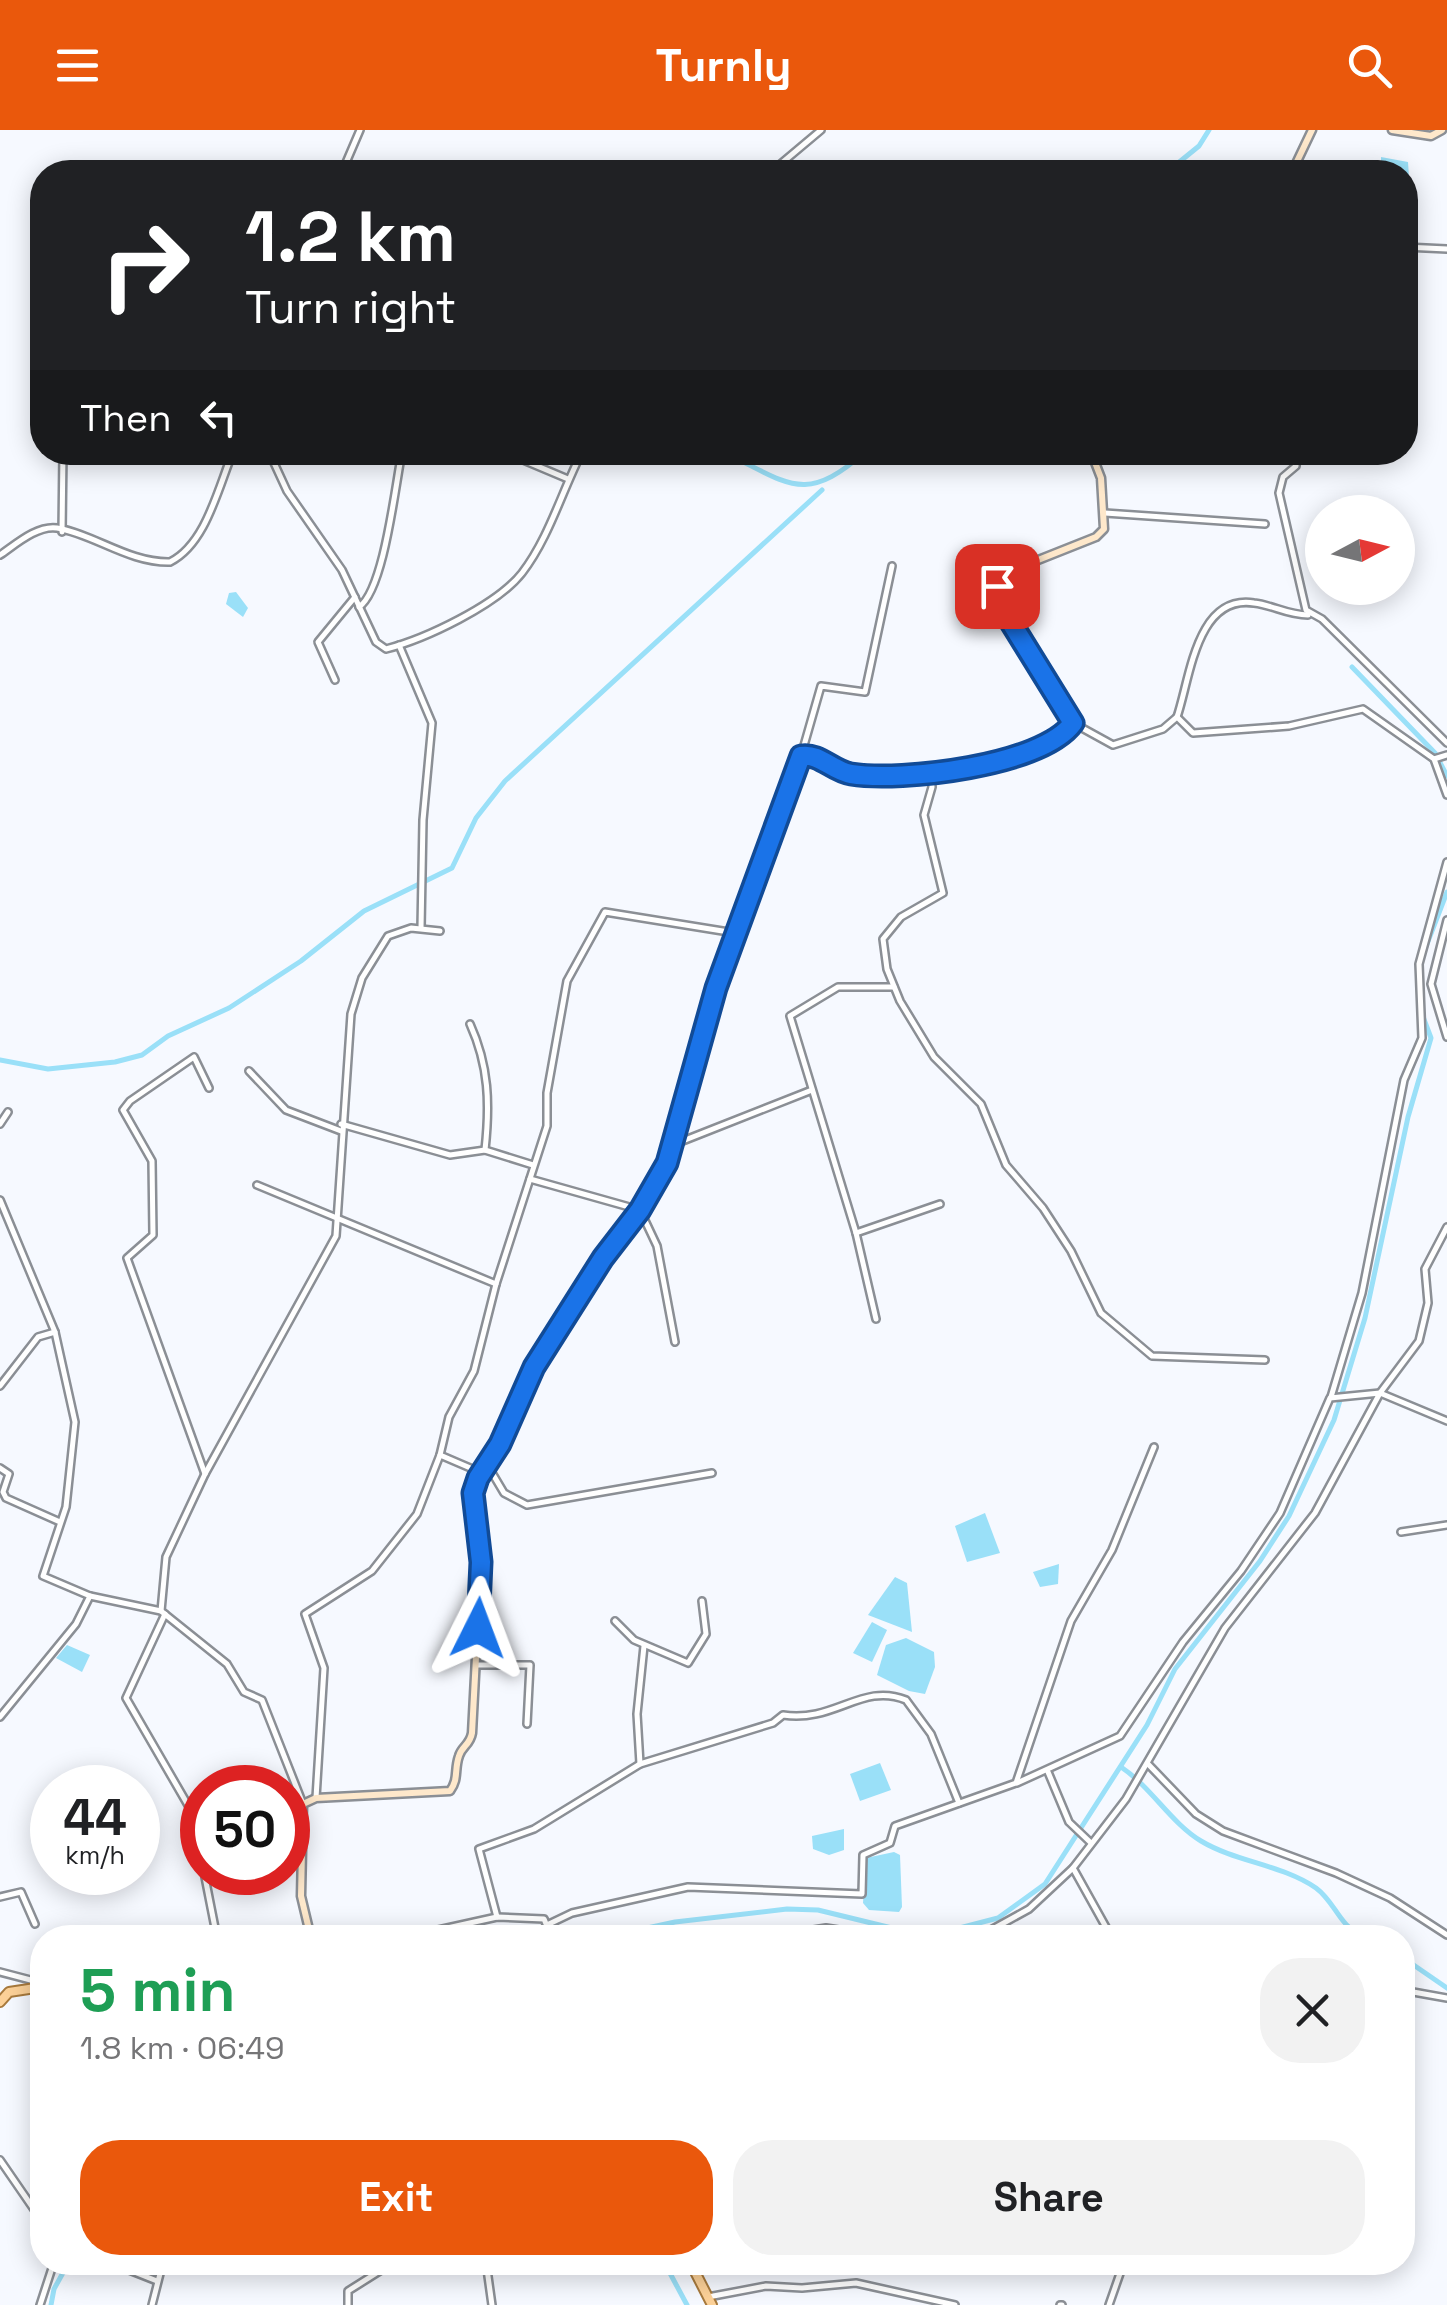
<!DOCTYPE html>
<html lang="en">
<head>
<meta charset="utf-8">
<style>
	:root { --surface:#fff; --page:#f2f2f2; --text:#202124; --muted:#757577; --accent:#ea580c }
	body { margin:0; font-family:"Space Grotesk",sans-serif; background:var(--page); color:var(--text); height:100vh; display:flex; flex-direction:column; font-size:38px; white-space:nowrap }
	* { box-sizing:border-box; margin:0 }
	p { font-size:32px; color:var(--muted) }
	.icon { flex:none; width:55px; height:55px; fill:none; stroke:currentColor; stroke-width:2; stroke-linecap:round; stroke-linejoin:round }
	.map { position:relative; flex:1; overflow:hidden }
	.details { position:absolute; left:30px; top:1795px; width:1385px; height:350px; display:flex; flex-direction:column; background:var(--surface); border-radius:40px; box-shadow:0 5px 25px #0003 }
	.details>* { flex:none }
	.hud { position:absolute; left:30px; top:30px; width:1388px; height:305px; border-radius:40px; box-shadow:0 5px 25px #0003; background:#202124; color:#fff; overflow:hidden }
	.needle { width:65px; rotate:83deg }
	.buttons { position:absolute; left:1305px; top:365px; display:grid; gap:20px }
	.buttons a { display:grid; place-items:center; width:110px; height:110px; border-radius:50%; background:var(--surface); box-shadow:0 5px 25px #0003; font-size:50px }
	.speed { position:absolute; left:30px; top:1635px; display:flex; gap:20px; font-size:50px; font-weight:700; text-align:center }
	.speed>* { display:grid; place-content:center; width:130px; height:130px; border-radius:50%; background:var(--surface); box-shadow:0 5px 25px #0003; line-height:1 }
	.speed small { font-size:25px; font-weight:400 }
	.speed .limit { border:15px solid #d22; background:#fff; color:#111 }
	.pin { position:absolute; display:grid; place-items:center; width:85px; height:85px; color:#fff; margin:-42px; border-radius:20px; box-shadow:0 5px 15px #0006 }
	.me { position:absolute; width:110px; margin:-55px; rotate:3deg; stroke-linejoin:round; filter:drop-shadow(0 0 8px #0008) }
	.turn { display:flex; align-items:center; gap:35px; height:210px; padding:0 50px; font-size:45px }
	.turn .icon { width:130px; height:130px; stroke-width:2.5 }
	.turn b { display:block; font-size:70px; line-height:85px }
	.then { display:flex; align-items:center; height:95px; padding:0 50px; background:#0003; gap:20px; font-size:38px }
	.round { display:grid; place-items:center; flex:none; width:105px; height:105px; border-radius:40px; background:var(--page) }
	.overview { display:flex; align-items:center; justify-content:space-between; height:170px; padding:0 50px }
	h1 { font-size:60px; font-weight:700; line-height:75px; color:#1e9e55 }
	.button { display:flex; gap:20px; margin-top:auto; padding:20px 50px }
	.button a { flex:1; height:115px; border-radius:40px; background:var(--accent); color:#fff; font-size:40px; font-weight:700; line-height:115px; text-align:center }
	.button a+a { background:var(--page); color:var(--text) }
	header { display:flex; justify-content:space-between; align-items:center; height:130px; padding:0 50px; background:var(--accent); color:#fff; font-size:45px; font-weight:700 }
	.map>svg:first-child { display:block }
	.water { fill:#9ae0f8 }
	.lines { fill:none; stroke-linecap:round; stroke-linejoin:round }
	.canal { stroke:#9ae0f8; stroke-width:5 }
	.minor-casing { stroke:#8b8f95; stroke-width:10 }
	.tertiary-casing { stroke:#8b8f95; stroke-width:10 }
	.secondary-casing { stroke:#8b8f95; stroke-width:11 }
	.primary-casing { stroke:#a87a3d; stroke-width:12 }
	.minor { stroke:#fff; stroke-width:5 }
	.tertiary { stroke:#fff; stroke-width:5 }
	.secondary { stroke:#fee8cb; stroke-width:6 }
	.primary { stroke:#fcd198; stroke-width:8 }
	.route-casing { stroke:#114b97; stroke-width:25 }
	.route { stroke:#1a73e8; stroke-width:18 }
</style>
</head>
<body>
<header><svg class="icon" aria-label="menu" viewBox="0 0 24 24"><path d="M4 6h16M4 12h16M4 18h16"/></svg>Turnly<svg class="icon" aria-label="search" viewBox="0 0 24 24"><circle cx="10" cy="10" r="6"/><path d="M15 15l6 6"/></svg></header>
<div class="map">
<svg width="1447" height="2175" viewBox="0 0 1447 2175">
	<rect width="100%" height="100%" fill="#f6f9ff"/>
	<g class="water">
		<polygon points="1381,27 1408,32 1410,62 1405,62 1405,42 1381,42"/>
		<polygon points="236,462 248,478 243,487 226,474 229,463"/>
		<polygon points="985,1383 1000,1423 967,1432 955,1396"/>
		<polygon points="1059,1434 1058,1454 1040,1457 1033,1442"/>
		<polygon points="895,1447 907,1453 912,1502 868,1485"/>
		<polygon points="872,1492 887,1500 872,1532 853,1523"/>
		<polygon points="906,1508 934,1522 935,1537 925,1564 909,1561 877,1545 886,1515"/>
		<polygon points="67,1515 90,1525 82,1542 56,1528"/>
		<polygon points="880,1633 891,1660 860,1671 850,1644"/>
		<polygon points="844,1699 844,1720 829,1725 813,1719 812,1706"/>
		<polygon points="894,1722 900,1725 902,1777 899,1782 869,1780 863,1773 866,1728"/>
	</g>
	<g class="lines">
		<g class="canal">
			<polyline points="1167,42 1199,16 1209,0"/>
			<path d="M723,322c66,31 81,54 142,0"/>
			<polyline points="1352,537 1435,623 1447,646"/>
			<polyline points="1425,819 1447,762"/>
			<polyline points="0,930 48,939 115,932 142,925 168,906 229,878 301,831 364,781 452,738 476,688 505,651 822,360"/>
			<path d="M1121,1637c30,20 50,56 80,74 35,21 82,24 115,47 19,14 22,36 47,50"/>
			<polyline points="601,1808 675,1792 787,1779 818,1780 900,1800 948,1801 998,1788 1045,1754 1147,1595 1175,1539 1260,1431 1289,1386 1334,1290 1365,1188 1408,987 1431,908 1422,884"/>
			<polyline points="1402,1827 1447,1858"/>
			<polyline points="664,2132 687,2175"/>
			<polyline points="51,2175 54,2159 69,2132"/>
		</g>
		<g class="minor-casing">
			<g id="minor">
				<polyline points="342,42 360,0"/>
				<polyline points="771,42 821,0"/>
				<polyline points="1405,117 1447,119"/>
				<path d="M269,322l18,39 55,79 34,72 10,7c39,-10 111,-44 136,-76 27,-35 40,-82 60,-121"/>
				<polyline points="504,322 568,349"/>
				<polyline points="1297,322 1296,336 1283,347 1279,363 1306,480 1322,489 1447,613"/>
				<polyline points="1105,383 1265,394"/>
				<polyline points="62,402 63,322"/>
				<path d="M0,425c15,-10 37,-30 57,-27 37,6 72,35 113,34 36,-18 48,-74 63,-110"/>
				<path d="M359,477c25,-17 36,-120 43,-155"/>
				<polyline points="399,515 432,593 423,690 421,798"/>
				<polyline points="335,550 318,512 355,467"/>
				<path d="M1177,587c13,-37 19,-123 77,-114 19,2 33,12 54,12"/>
				<polyline points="1073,593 1113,615 1163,599 1177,587 1193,603 1289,596 1363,579 1434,629 1447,665"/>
				<polyline points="801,626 821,556 865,562 892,436"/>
				<polyline points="1434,629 1447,625"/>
				<polyline points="931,642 932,657 924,685 943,763 901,787 883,809 887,839 900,871 934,927 981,974 1006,1035 1043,1078 1071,1121 1101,1183 1152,1226 1265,1230"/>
				<polyline points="1447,790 1431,854 1447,907"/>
				<path d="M470,894c19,42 20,80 15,126l48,15"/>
				<polyline points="249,941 286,980 341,1001"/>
				<polyline points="0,994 8,982"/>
				<polyline points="341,994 450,1025 485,1020"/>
				<polyline points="675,1014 812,960"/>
				<polyline points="530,1049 640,1080 657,1116 675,1212"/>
				<polyline points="257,1055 496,1154"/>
				<polyline points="0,1070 55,1202 75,1292 66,1377 43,1446 90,1466 161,1481 227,1534 244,1562 262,1570 303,1674"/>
				<polyline points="856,1103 940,1074"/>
				<polyline points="876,1189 856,1103 790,886 838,857 894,857"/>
				<polyline points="0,1256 38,1207 55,1202"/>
				<polyline points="1331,1267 1362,1163 1404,950 1422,908 1419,834 1447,732"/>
				<polyline points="488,1336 504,1363 527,1375 712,1343"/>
				<polyline points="0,1338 9,1344 3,1362 6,1368 60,1392"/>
				<polyline points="482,1343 440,1325 449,1287 474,1241 496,1154 547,996 547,963 567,851 605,782 735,803"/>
				<polyline points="205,1344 127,1128 153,1105 152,1031 123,980 130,971 194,927 209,958"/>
				<polyline points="1401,1402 1447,1395"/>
				<polyline points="161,1481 166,1427 205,1344 336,1106 351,884 362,848 388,806 411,798 440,801"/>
				<polyline points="165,1484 126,1568 192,1682 202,1732"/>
				<polyline points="615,1491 634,1510 688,1533 706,1504 702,1471"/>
				<polyline points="476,1535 530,1535 527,1594"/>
				<polyline points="0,1587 76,1494 90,1466"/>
				<polyline points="640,1634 637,1584 644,1516"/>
				<polyline points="1148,1634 1196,1684 1223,1701 1336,1743 1390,1768 1447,1805"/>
				<polyline points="1048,1642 1069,1692 1090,1712"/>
				<polyline points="1017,1653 1120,1606 1183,1512 1241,1441 1280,1383 1330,1268 1380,1263 1447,1291"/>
				<polyline points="316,1668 324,1538 305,1484 372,1441 417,1384 440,1325"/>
				<polyline points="288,1718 300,1718"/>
				<polyline points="1073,1738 1112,1808"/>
				<polyline points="204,1742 217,1808"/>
				<polyline points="0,1767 21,1762 35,1794"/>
				<path d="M497,1787l-18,-68 55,-20 106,-65 133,-41 10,-8c52,8 79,-33 123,-15l25,34 28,69"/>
				<polyline points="549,1794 572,1783 688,1757 862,1764 863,1725 890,1713 895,1696 1016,1653 1071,1491 1112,1420 1154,1317"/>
				<polyline points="402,1808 497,1787 544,1789 552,1808"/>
				<polyline points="0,1842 42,1853"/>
				<polyline points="1402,1860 1447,1868"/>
				<polyline points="0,2030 42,2091"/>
				<polyline points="109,2132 157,2151"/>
				<polyline points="486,2132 492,2175"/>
				<polyline points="708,2167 766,2156 802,2158 856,2153 955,2175"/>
				<polyline points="40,2175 54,2132"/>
				<polyline points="348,2175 348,2161 394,2132"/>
				<polyline points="1060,2175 1062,2175"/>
				<polyline points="1109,2175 1124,2132"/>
			</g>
		</g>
		<g class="tertiary-casing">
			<g id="tertiary">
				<polyline points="763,1808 826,1798 889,1808"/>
				<polyline points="954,1808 991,1800 1029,1779 1073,1738 1126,1669 1225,1498 1315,1383 1380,1263 1419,1211 1428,1173 1425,1139 1447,1097"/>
				<polyline points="152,2175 163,2132"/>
			</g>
		</g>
		<g class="secondary-casing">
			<g id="secondary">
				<polyline points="1392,0 1431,6 1442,0"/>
				<polyline points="1292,42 1312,0"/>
				<path d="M311,1808l-10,-42 2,-92 13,-6 134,-7c9,-12 4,-21 9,-35 3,-10 11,-11 13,-23l9,-171 -8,-69 61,-126 133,-204 49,-175 85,-232c19,-3 31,15 50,18 58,9 173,-10 220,-46l2,-5 -78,-131 28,-26 73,-29 8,-8 -3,-51 -10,-26"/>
			</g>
		</g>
		<g class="primary-casing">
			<g id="primary">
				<polyline points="0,1872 9,1862 42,1857"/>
				<polyline points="690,2132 712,2175"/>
			</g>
		</g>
		<use href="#minor" class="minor"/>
		<use href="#tertiary" class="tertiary"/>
		<use href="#secondary" class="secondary"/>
		<use href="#primary" class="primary"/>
	</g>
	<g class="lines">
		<g class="route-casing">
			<path id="route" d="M478,1498l3,-66 -8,-69 5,-15 22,-34 34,-77 69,-109 37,-48 27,-47 49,-175 85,-232c19,-3 31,15 50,18 50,8 191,-8 222,-51l-76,-123v-14"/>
		</g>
		<use href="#route" class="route"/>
	</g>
</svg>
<div class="buttons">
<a><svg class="needle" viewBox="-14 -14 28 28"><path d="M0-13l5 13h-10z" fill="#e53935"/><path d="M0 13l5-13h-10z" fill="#757577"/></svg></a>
</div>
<div class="speed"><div>44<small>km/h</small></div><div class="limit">50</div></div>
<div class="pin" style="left:997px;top:456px;background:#d93025"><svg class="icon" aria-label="arrive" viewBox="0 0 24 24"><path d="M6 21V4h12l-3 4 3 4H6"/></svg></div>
<svg class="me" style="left:478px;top:1498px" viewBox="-20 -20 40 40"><path d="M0-17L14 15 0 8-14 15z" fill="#1a73e8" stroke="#fff" stroke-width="4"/></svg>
<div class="hud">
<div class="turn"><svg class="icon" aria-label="right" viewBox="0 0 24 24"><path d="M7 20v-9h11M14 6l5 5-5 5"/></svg><div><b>1.2 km</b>Turn right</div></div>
<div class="then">Then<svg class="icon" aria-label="left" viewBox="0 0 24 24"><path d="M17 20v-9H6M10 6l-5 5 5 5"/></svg></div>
</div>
<section class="details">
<div class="overview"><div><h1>5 min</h1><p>1.8 km · 06:49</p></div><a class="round"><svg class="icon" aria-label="close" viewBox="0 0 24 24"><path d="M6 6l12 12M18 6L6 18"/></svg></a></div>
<div class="button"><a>Exit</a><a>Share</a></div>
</section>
</div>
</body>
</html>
